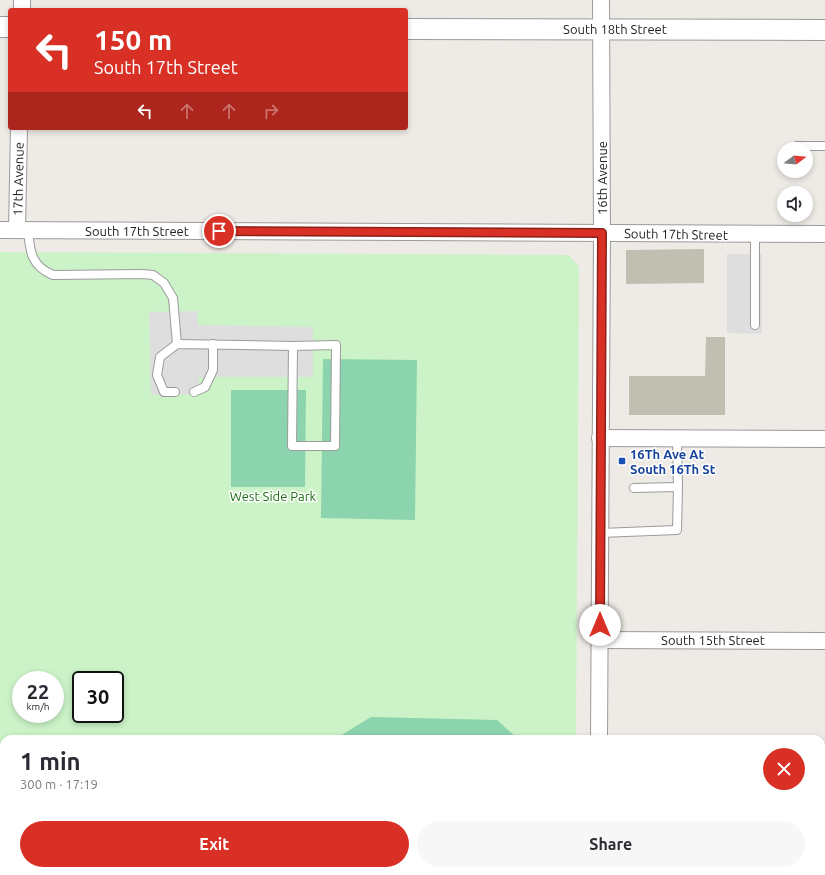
<!DOCTYPE html>
<html lang="en">
<head>
<meta charset="utf-8">
<style>
	:root { --surface:#fff; --page:#f7f7f7; --text:#2b2b33; --muted:#7c7c81; --accent:#d93025 }
	body { margin:0; font-family:Ubuntu,sans-serif; background:var(--page); color:var(--text); height:100vh; display:flex; flex-direction:column; font-size:15px; white-space:nowrap }
	* { box-sizing:border-box; margin:0 }
	p { font-size:13px; color:var(--muted) }
	.icon { flex:none; width:22px; height:22px; fill:none; stroke:currentColor; stroke-width:2; stroke-linecap:round; stroke-linejoin:round }
	.map { position:relative; flex:1; overflow:hidden }
	.details { position:absolute; left:0px; top:735px; width:825px; height:140px; display:flex; flex-direction:column; background:var(--surface); border-radius:12px 12px 0 0; box-shadow:0 2px 6px #0003 }
	.details>* { flex:none }
	.banner { position:absolute; left:8px; top:8px; width:400px; height:122px; border-radius:4px; box-shadow:0 2px 6px #0003; background:#d93025; color:#fff; overflow:hidden }
	.needle { width:26px; rotate:74deg }
	.buttons { position:absolute; left:777px; top:142px; display:grid; gap:8px }
	.buttons a { display:grid; place-items:center; width:36px; height:36px; border-radius:50%; background:var(--surface); box-shadow:0 2px 6px #0003; font-size:20px }
	.speed { position:absolute; left:12px; top:671px; display:flex; gap:8px; font-size:20px; font-weight:700; text-align:center }
	.speed>* { display:grid; place-content:center; width:52px; height:52px; border-radius:50%; background:var(--surface); box-shadow:0 2px 6px #0003; line-height:1 }
	.speed small { font-size:10px; font-weight:400 }
	.speed .limit { border:2px solid #111; border-radius:6px; background:#fff; color:#111 }
	.pin { position:absolute; display:grid; place-items:center; width:34px; height:34px; color:#fff; margin:-17px; border:2px solid #fff; border-radius:50%; box-shadow:0 1px 4px #0007 }
	.me { position:absolute; width:44px; margin:-22px; rotate:0deg; stroke-linejoin:round; filter:drop-shadow(0 0 3px #0008) }
	.turn { display:flex; align-items:center; gap:14px; height:84px; padding:0 20px; font-size:18px }
	.turn .icon { width:52px; height:52px; stroke-width:2.5 }
	.turn b { display:block; font-size:28px; line-height:34px }
	.lanes { display:flex; align-items:center; height:38px; padding:0 20px; background:#0003; justify-content:center; gap:20px; direction:ltr }
	.lanes .off { opacity:.35 }
	.round { display:grid; place-items:center; flex:none; width:42px; height:42px; border-radius:21px; background:var(--page) }
	.head { display:flex; align-items:center; justify-content:space-between; height:68px; padding:0 20px }
	h1 { font-size:24px; font-weight:700; line-height:30px }
	.action { display:flex; gap:8px; margin-top:auto; padding:8px 20px }
	.action a { flex:1; height:46px; border-radius:24px; background:var(--accent); color:#fff; font-size:16px; font-weight:700; line-height:46px; text-align:center }
	.action a+a { background:var(--page); color:var(--text) }
	.map>svg:first-child { display:block }
	.construction { fill:#c1bfb2 }
	.park { fill:#cbf3c7; fill-rule:evenodd }
	.pitch { fill:#8cd4ad }
	.parking { fill:#dedede }
	.lines { fill:none; stroke-linecap:round; stroke-linejoin:round }
	.service-casing { stroke:#9b9b9b; stroke-width:10 }
	.minor-casing { stroke:#9b9b9b; stroke-width:18 }
	.tertiary-casing { stroke:#9b9b9b; stroke-width:22 }
	.service { stroke:#fff; stroke-width:8 }
	.minor { stroke:#fff; stroke-width:16 }
	.tertiary { stroke:#fff; stroke-width:20 }
	.route-casing { stroke:#8d1f18; stroke-width:10 }
	.route { stroke:#d93025; stroke-width:7 }
	.transit-dot { fill:#1a4fb4; stroke:#fff; stroke-width:1.5 }
	.labels { text-anchor:middle; stroke-width:3; stroke-linejoin:round; paint-order:stroke }
	.street-label { font-size:13px; fill:#1e1e1e; stroke:#fff }
	.transit-label { font-size:13px; font-weight:bold; fill:#164399; stroke:#fff; text-anchor:start }
	.park-label { font-size:13px; fill:#1f7018; stroke:#fff }
</style>
</head>
<body>
<div class="map">
<svg width="825" height="875" viewBox="0 0 825 875">
	<rect width="100%" height="100%" fill="#eeeae5"/>
	<g class="construction">
		<polygon points="704,249 704,283 626,284 626,250"/>
		<polygon points="706,337 725,337 725,415 629,415 629,376 705,376"/>
	</g>
	<path class="park" d="M0,252l569,3 10,12 -3,472h-572v132h571v4h-575zM21,680h34v34h-34zM81,680h34v34h-34z"/>
	<g class="pitch">
		<polygon points="323,359 417,360 415,520 321,518"/>
		<polygon points="231,390 306,390 305,487 231,487"/>
		<polygon points="371,717 497,720 518,739 335,739"/>
		<rect x="245" y="871" width="281" height="4"/>
	</g>
	<g class="parking">
		<polygon points="727,254 762,254 762,334 727,333"/>
		<polygon points="197,311 198,325 313,327 313,377 199,377 199,394 151,395 149,312"/>
	</g>
	<g class="lines">
		<g class="service-casing">
			<g id="service">
				<polyline points="797,146 825,146"/>
				<path d="M28,231c2,20 3,35 25,44l90,-1 10,1 11,8 9,15 4,46"/>
				<polyline points="755,235 755,325"/>
				<polyline points="175,392 164,392 157,375 160,357 177,344 293,346 336,345 335,446 292,446 293,346"/>
				<polyline points="194,392 205,387 213,370 213,344"/>
				<polyline points="634,488 678,487"/>
				<polyline points="600,533 677,530 678,487 677,439"/>
			</g>
		</g>
		<g class="minor-casing">
			<g id="minor">
				<polyline points="22,10 22,0"/>
				<polyline points="0,230 825,234"/>
				<polyline points="17,230 19,128"/>
				<polyline points="600,438 825,439"/>
				<polyline points="600,640 825,641"/>
				<polyline points="599,739 602,233 601,0"/>
				<polyline points="821,848 825,848"/>
				<polyline points="600,871 600,875"/>
			</g>
		</g>
		<g class="tertiary-casing">
			<g id="tertiary">
				<polyline points="0,27 10,27"/>
				<polyline points="406,29 825,30"/>
			</g>
		</g>
		<use href="#service" class="service"/>
		<use href="#minor" class="minor"/>
		<use href="#tertiary" class="tertiary"/>
	</g>
	<g class="lines">
		<g class="route-casing">
			<polyline id="route" points="219,231 602,233 600,625"/>
		</g>
		<use href="#route" class="route"/>
	</g>
	<rect class="transit-dot" x="618" y="457" width="8" height="8" rx="2"/>
	<g class="labels">
		<g class="street-label">
			<text x="615" y="34">South 18th Street</text>
			<text transform="translate(602 178) rotate(-90)" y="5">16th Avenue</text>
			<text transform="translate(18 179) rotate(-89)" y="5">17th Avenue</text>
			<text x="137" y="236">South 17th Street</text>
			<text transform="translate(676 234) rotate(1)" y="5">South 17th Street</text>
			<text x="713" y="645">South 15th Street</text>
		</g>
		<g class="transit-label">
			<text x="630" y="459">16Th Ave At<tspan x="630" dy="15">South 16Th St</tspan></text>
		</g>
		<g class="park-label">
			<text x="273" y="501">West Side Park</text>
		</g>
	</g>
</svg>
<div class="buttons">
<a><svg class="needle" viewBox="-14 -14 28 28"><path d="M0-13l5 13h-10z" fill="#e53935"/><path d="M0 13l5-13h-10z" fill="#7c7c81"/></svg></a>
<a><svg class="icon" aria-label="sound" viewBox="0 0 24 24"><path d="M4 9h4l5-4v14l-5-4H4zM17 9q2 3 0 6"/></svg></a>
</div>
<div class="speed"><div>22<small>km/h</small></div><div class="limit">30</div></div>
<div class="pin" style="left:219px;top:231px;background:#d93025"><svg class="icon" aria-label="arrive" viewBox="0 0 24 24"><path d="M6 21V4h12l-3 4 3 4H6"/></svg></div>
<svg class="me" style="left:600px;top:625px" viewBox="-20 -20 40 40"><circle r="19" fill="#fff"/><path d="M0-13L10 11 0 6-10 11z" fill="#d93025"/></svg>
<div class="banner">
<div class="turn"><svg class="icon" aria-label="left" viewBox="0 0 24 24"><path d="M17 20v-9H6M10 6l-5 5 5 5"/></svg><div><b>150 m</b>South 17th Street</div></div>
<div class="lanes"><svg class="icon" aria-label="left" viewBox="0 0 24 24"><path d="M17 20v-9H6M10 6l-5 5 5 5"/></svg><svg class="icon off" aria-label="ahead" viewBox="0 0 24 24"><path d="M12 20V5M6 11l6-6 6 6"/></svg><svg class="icon off" aria-label="ahead" viewBox="0 0 24 24"><path d="M12 20V5M6 11l6-6 6 6"/></svg><svg class="icon off" aria-label="right" viewBox="0 0 24 24"><path d="M7 20v-9h11M14 6l5 5-5 5"/></svg></div>
</div>
<section class="details">
<div class="head"><div><h1>1 min</h1><p>300 m · 17:19</p></div><a class="round" style="background:#d93025;color:#fff"><svg class="icon" aria-label="close" viewBox="0 0 24 24"><path d="M6 6l12 12M18 6L6 18"/></svg></a></div>
<div class="action"><a>Exit</a><a>Share</a></div>
</section>
</div>
</body>
</html>
